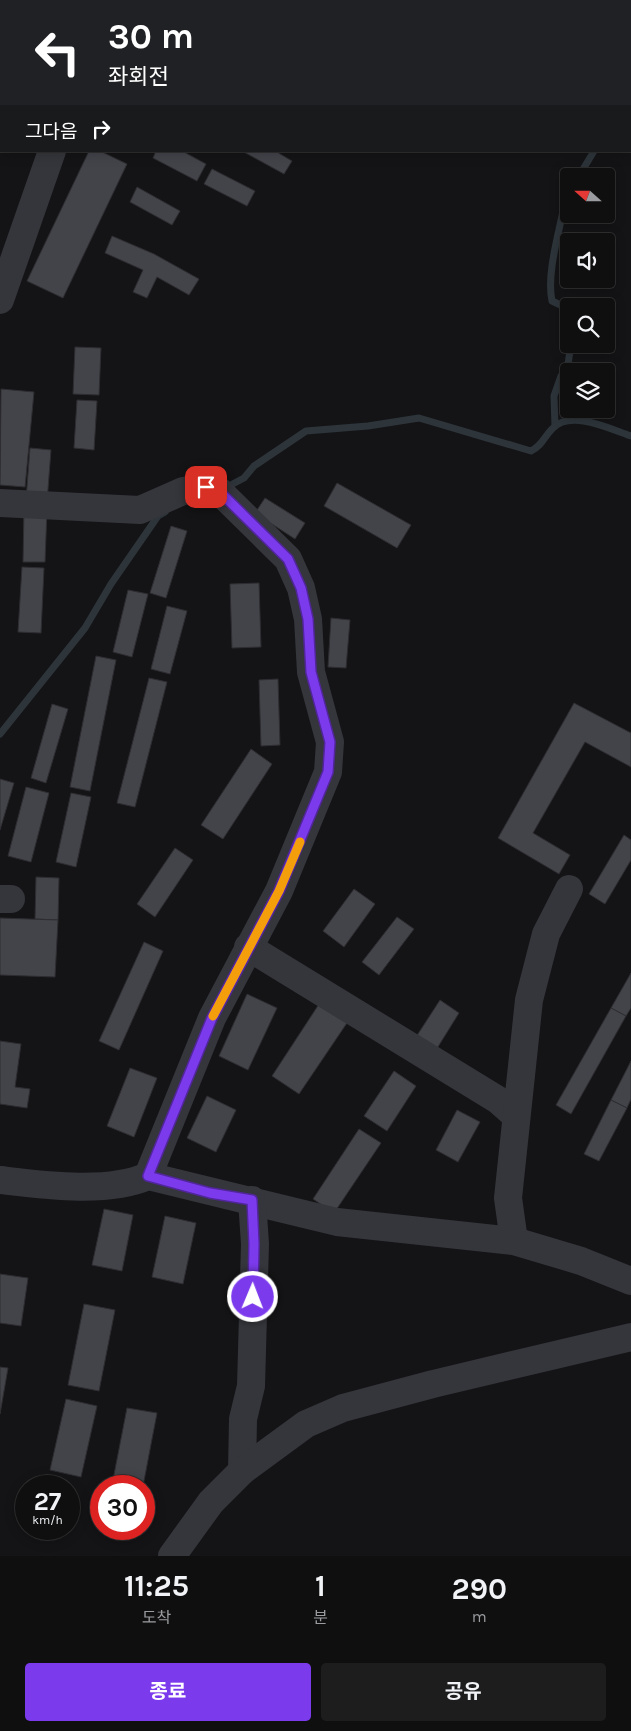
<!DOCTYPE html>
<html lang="ko">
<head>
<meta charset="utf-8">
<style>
	:root { --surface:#0f0f10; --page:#1d1d1e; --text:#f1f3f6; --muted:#9b9c9f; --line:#2f2f30; --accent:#7c3aed }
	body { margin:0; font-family:Karla,"Noto Sans KR",sans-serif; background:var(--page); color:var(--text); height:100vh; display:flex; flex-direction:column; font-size:19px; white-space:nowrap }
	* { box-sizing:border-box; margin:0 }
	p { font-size:16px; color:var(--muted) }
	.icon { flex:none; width:28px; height:28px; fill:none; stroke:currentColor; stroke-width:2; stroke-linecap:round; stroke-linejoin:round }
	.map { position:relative; height:1556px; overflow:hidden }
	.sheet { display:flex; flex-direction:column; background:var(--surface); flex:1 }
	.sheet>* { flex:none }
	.hud { position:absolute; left:0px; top:0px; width:631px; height:152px; box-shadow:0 2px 12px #0003,0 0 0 1px var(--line); background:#202124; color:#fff; overflow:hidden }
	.needle { width:32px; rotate:291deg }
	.buttons { position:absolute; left:560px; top:168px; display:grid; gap:10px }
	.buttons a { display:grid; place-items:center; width:55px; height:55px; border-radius:5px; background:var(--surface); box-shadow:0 2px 12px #0003,0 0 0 1px var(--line); font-size:25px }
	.speed { position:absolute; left:15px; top:1475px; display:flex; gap:10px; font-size:25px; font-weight:700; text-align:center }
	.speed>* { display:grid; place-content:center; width:65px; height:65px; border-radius:50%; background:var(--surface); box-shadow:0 2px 12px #0003,0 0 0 1px var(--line); line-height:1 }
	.speed small { font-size:12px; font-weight:400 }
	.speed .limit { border:8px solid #d22; background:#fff; color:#111 }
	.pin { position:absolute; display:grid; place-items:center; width:42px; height:42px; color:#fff; margin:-21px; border-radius:10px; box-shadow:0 2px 8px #0006 }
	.me { position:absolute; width:55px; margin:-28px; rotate:1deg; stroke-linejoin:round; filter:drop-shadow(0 0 4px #0008) }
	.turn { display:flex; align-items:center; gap:18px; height:105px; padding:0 25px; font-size:22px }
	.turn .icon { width:65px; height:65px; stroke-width:2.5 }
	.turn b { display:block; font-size:35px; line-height:42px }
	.then { display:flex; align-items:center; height:48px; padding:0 25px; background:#0003; gap:10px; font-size:19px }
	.eta { display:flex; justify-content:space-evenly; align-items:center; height:85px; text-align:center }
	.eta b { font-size:30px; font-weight:700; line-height:35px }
	.cta { display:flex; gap:10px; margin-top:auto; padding:10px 25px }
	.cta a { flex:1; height:58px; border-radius:5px; background:var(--accent); color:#fff; font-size:20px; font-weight:700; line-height:58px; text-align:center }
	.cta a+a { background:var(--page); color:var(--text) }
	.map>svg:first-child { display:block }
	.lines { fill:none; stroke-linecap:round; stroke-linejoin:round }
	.stream { stroke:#2d353b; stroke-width:7 }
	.building { fill:#434449; stroke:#2e2e32 }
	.minor { stroke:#35363b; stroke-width:28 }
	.route-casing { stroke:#51269a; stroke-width:12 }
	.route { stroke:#7c3aed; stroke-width:9 }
	.slow { stroke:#f59e0b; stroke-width:9 }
</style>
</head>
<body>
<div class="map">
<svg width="631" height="1556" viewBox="0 0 631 1556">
	<rect width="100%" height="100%" fill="#141416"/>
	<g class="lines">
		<g class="stream">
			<polyline points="443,0 446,1"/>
			<polyline points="527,0 529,1"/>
			<polyline points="630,56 631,56"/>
			<polyline points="630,96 631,96"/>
			<polyline points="630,106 631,107"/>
			<polyline points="579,176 594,151"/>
			<path d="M569,194l-4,7c-5,29 -19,72 -13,100l17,8"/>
			<polyline points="555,426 554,396 561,376 567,371 571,344"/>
			<path d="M225,488l19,-10 10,-12 52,-35 62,-5 51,-8 112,33c11,-5 13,-14 21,-22 18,-20 58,0 79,7"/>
			<polyline points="0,734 85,628 111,584 158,516 165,512"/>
		</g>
	</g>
	<g class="building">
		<polygon points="89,151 100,151 127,164 63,298 27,281"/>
		<polygon points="156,151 182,151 206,164 197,181 153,158"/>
		<polygon points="242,151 275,151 292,161 284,174"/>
		<polygon points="212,169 255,191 247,206 204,184"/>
		<polygon points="137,187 180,211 172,225 130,202"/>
		<polygon points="112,236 154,254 199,279 189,295 157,277 147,298 133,292 143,270 105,253"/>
		<polygon points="75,347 101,348 99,395 73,394"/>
		<polygon points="1,389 34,392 25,487 0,485"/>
		<polygon points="77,400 97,401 94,450 74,448"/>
		<polygon points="30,448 51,450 47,502 26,500"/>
		<polygon points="337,483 411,525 397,548 324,506"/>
		<polygon points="265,498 305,523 295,539 255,513"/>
		<polygon points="24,508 47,509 45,562 23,562"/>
		<polygon points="171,526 187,531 166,598 150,593"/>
		<polygon points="22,567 44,568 41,633 18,632"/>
		<polygon points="259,583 261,647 232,648 230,584"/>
		<polygon points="128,590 148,594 132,657 113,652"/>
		<polygon points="167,606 187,611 170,674 151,669"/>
		<polygon points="331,618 350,620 346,668 328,667"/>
		<polygon points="96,656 116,660 90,791 70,787"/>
		<polygon points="149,678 167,682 135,807 117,803"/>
		<polygon points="278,679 280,745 261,746 259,680"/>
		<polygon points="574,703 631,733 631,767 585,742 533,833 570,855 559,874 498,838"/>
		<polygon points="52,704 68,709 46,783 31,778"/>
		<polygon points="251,749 272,764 223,839 201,825"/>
		<polygon points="0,779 14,783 0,830"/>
		<polygon points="26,787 49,793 31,862 8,856"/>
		<polygon points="71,793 91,797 76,867 56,862"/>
		<polygon points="624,835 631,840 631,860 605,904 589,894"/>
		<polygon points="175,848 193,860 155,917 137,904"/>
		<polygon points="36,877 59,878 58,920 35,919"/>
		<polygon points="354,889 375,904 344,947 323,931"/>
		<polygon points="397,917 414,929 379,975 362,962"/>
		<polygon points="0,918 58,920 55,977 0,975"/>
		<polygon points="144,942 163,951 119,1050 99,1041"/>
		<polygon points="631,973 631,1008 626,1016 611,1008"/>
		<polygon points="247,994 277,1008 248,1070 219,1056"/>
		<polygon points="323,998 351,1017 299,1094 272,1076"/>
		<polygon points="440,1000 459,1013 436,1050 416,1037"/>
		<polygon points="611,1008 626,1016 571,1114 556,1105"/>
		<polygon points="0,1041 21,1044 15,1087 30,1089 27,1108 0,1104"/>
		<polygon points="631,1061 631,1099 627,1108 611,1100"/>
		<polygon points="130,1068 157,1078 134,1137 107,1126"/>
		<polygon points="394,1071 416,1086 387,1131 364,1116"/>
		<polygon points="207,1096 236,1110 216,1152 187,1138"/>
		<polygon points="611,1100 627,1108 599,1161 584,1154"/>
		<polygon points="457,1110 480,1122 458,1162 436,1150"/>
		<polygon points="359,1129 381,1143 334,1213 313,1199"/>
		<polygon points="104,1209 133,1215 122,1271 92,1265"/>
		<polygon points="165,1216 196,1223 183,1284 152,1277"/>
		<polygon points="0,1274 28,1278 21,1326 0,1323"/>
		<polygon points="84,1304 115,1310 99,1391 68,1385"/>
		<polygon points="0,1367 8,1368 0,1414"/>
		<polygon points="66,1399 97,1406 81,1477 50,1470"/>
		<polygon points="127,1408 157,1413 143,1486 112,1485"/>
	</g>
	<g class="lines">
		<g class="minor">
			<polyline points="125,0 128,1"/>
			<polyline points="488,0 490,1"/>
			<polyline points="72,1 73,0"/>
			<polyline points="630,73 631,74"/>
			<polyline points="0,300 52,151"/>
			<polyline points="0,503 140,510 183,491 206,487 219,491 288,559 301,588 308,619 311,672 330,742 328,772 279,891 212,1018 148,1176 337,1222 514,1241 581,1261 631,1281"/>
			<polyline points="0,899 11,899"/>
			<polyline points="248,947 498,1100 516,1116"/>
			<path d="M0,1180c43,5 108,14 148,-4"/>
			<polyline points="514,1241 508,1198 529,1000 546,934 569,889"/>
			<polyline points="242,1471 243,1419 251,1386 255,1244 252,1200"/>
			<polyline points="172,1556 211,1502 242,1471 306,1424 343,1408 433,1384 631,1337"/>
		</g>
	</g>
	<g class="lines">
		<g class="route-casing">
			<polyline id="route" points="206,487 219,491 288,559 301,588 308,619 311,672 330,742 328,772 279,891 212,1018 148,1176 210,1193 252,1200 254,1244 253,1297"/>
		</g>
		<use href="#route" class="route"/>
		<polyline class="slow" points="213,1016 279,891 300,842"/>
	</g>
</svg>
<div class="buttons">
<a><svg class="needle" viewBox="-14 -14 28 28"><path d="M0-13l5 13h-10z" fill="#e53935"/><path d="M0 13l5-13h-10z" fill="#9b9c9f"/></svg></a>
<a><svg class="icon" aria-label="sound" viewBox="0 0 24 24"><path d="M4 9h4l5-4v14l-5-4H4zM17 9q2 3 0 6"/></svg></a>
<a><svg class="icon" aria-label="search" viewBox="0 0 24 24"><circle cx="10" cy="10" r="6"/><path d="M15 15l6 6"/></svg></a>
<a><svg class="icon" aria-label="layers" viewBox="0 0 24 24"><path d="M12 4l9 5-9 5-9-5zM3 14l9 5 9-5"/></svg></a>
</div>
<div class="speed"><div>27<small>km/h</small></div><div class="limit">30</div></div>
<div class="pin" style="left:206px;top:487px;background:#d93025"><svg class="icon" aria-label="arrive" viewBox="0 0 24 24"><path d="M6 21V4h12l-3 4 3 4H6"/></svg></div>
<svg class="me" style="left:253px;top:1297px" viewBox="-20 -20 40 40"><circle r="17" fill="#7c3aed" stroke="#fff" stroke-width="3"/><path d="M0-11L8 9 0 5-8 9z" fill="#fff"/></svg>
<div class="hud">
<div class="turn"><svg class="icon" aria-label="left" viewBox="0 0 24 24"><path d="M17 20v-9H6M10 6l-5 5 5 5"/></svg><div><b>30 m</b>좌회전</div></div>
<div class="then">그다음<svg class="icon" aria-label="right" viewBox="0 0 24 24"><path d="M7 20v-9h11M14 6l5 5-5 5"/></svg></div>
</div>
</div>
<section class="sheet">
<div class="eta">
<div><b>11:25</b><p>도착</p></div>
<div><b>1</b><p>분</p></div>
<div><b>290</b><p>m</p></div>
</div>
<div class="cta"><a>종료</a><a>공유</a></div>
</section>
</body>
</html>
